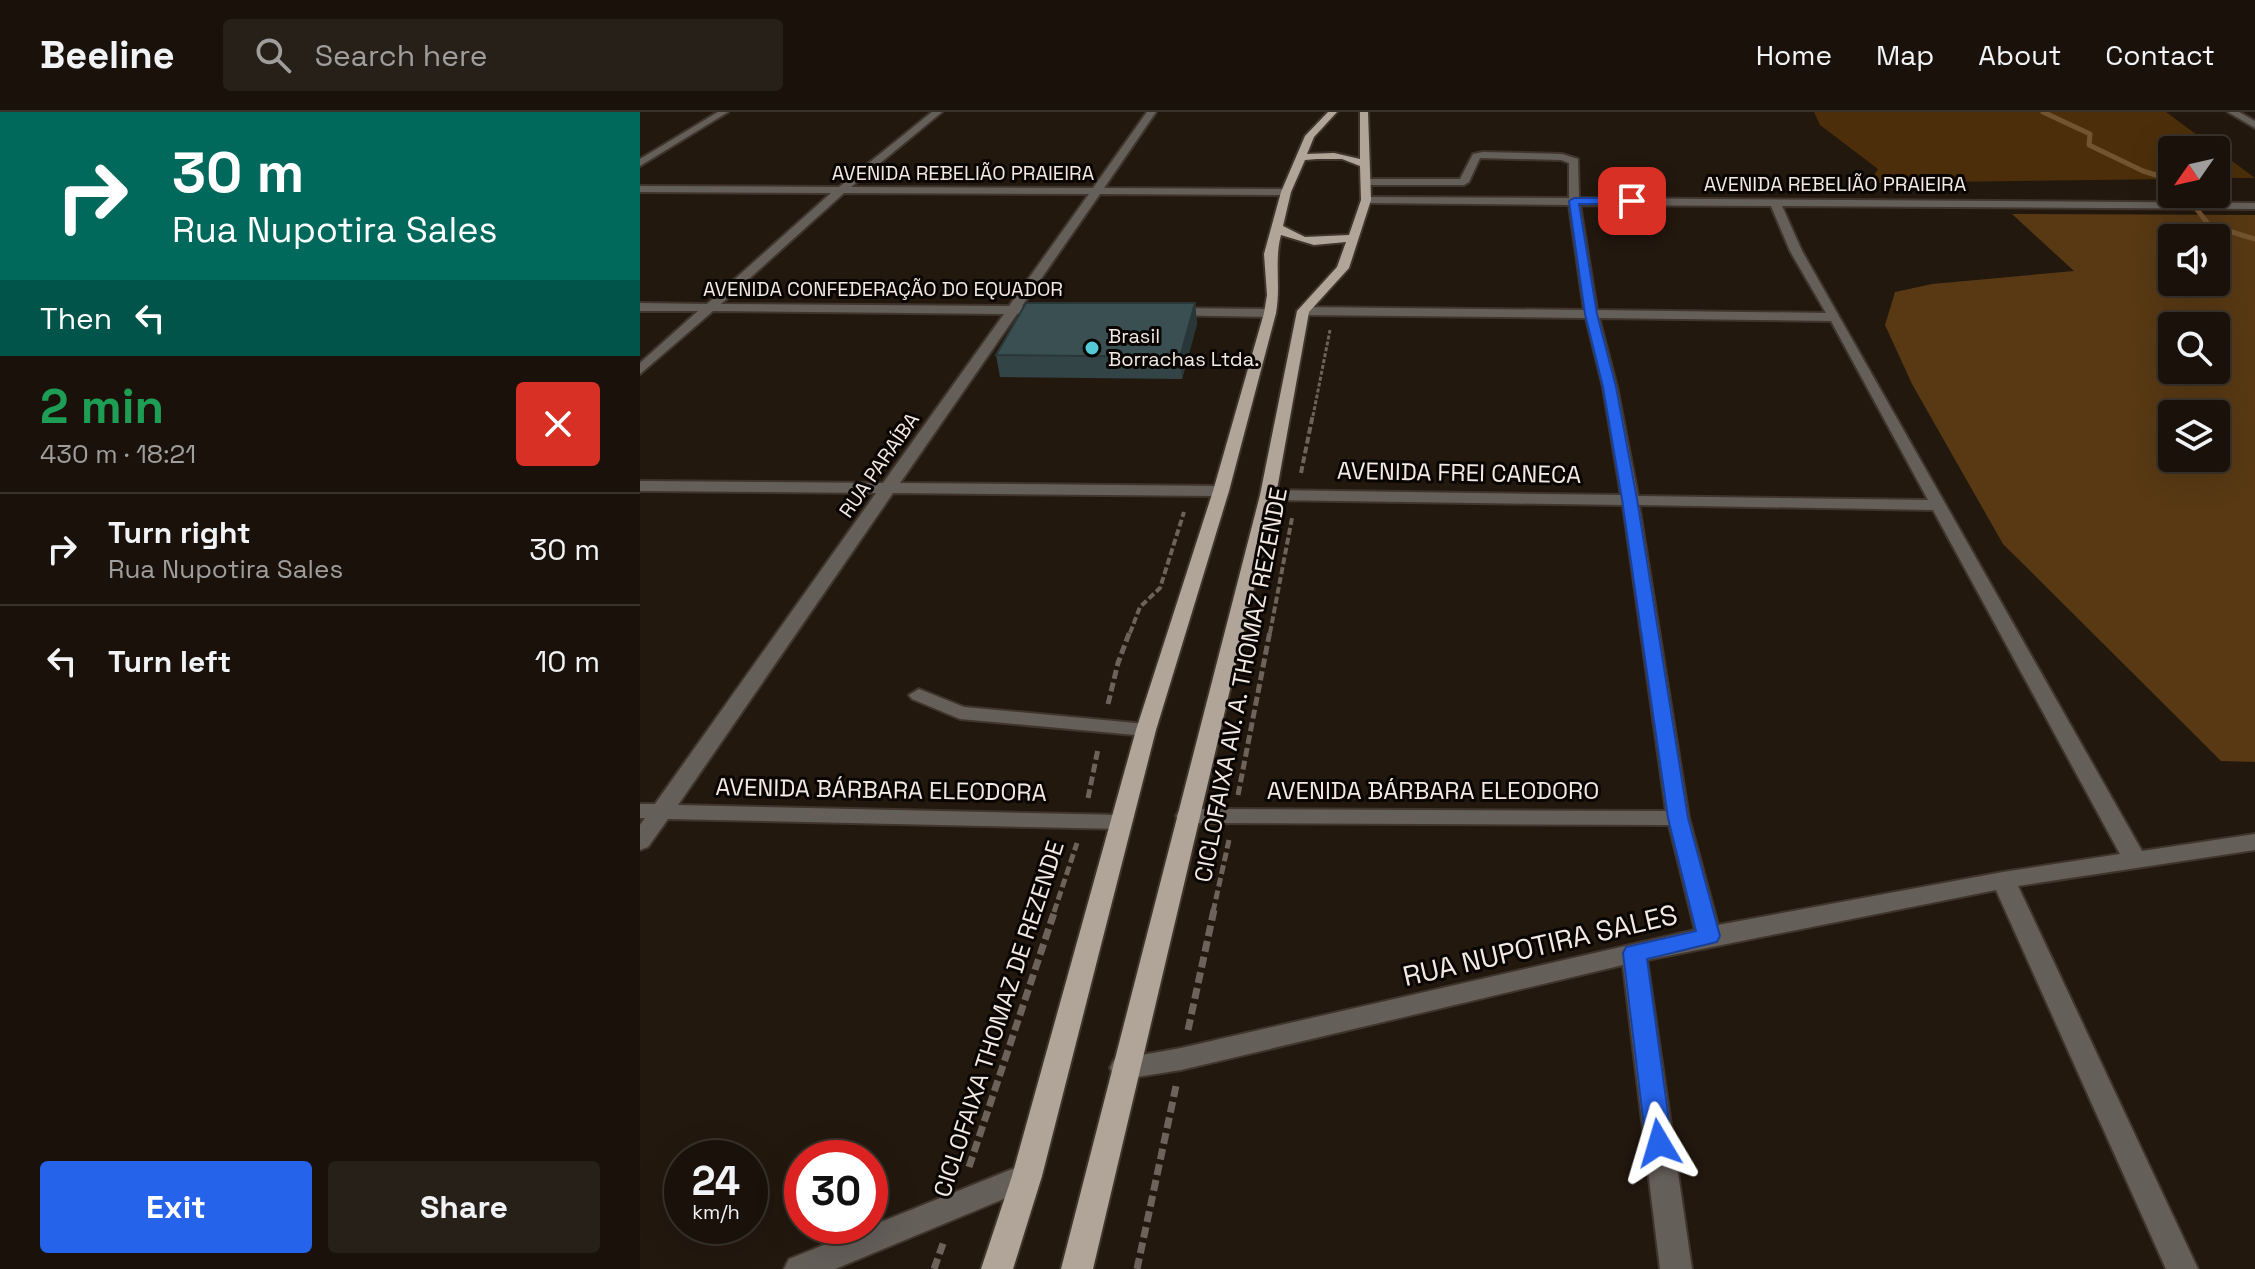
<!DOCTYPE html>
<html lang="en">
<head>
<meta charset="utf-8">
<style>
	:root { --surface:#1a120a; --page:#272018; --text:#f1f3f6; --muted:#9f9e9c; --line:#38322b; --accent:#2563eb }
	body { margin:0; font-family:"Space Grotesk",sans-serif; background:var(--page); color:var(--text); height:100vh; display:flex; flex-direction:column; font-size:30px; white-space:nowrap }
	* { box-sizing:border-box; margin:0 }
	p { font-size:26px; color:var(--muted) }
	.icon { flex:none; width:44px; height:44px; fill:none; stroke:currentColor; stroke-width:2; stroke-linecap:round; stroke-linejoin:round }
	.map { position:relative; flex:1; overflow:hidden }
	.side { display:flex; flex-direction:column; background:var(--surface); width:640px }
	.side>* { flex:none }
	.guide { background:#00695c; color:#fff; overflow:hidden }
	.needle { width:52px; rotate:236deg }
	.controls { position:absolute; left:1518px; top:24px; display:grid; gap:16px }
	.controls a { display:grid; place-items:center; width:72px; height:72px; border-radius:8px; background:var(--surface); box-shadow:0 8px 32px #0002,0 0 0 2px var(--line); font-size:40px }
	.speed { position:absolute; left:24px; top:1028px; display:flex; gap:16px; font-size:40px; font-weight:700; text-align:center }
	.speed>* { display:grid; place-content:center; width:104px; height:104px; border-radius:50%; background:var(--surface); box-shadow:0 8px 32px #0002,0 0 0 2px var(--line); line-height:1 }
	.speed small { font-size:20px; font-weight:400 }
	.speed .limit { border:12px solid #d22; background:#fff; color:#111 }
	.pin { position:absolute; display:grid; place-items:center; width:68px; height:68px; color:#fff; margin:-34px; border-radius:16px; box-shadow:0 4px 12px #0006 }
	.me { position:absolute; width:88px; margin:-44px; rotate:353deg; stroke-linejoin:round; filter:drop-shadow(0 0 6px #0008) }
	.turn { display:flex; align-items:center; gap:28px; height:168px; padding:0 40px; font-size:36px }
	.turn .icon { width:104px; height:104px; stroke-width:2.5 }
	.turn b { display:block; font-size:56px; line-height:68px }
	.then { display:flex; align-items:center; height:76px; padding:0 40px; background:#0003; gap:16px; font-size:30px }
	.round { display:grid; place-items:center; flex:none; width:84px; height:84px; border-radius:8px; background:var(--page) }
	.headline { display:flex; align-items:center; justify-content:space-between; height:136px; padding:0 40px }
	h1 { font-size:48px; font-weight:800; line-height:60px; color:#1e9e55 }
	.cta { display:flex; gap:16px; margin-top:auto; padding:16px 40px }
	.cta a { flex:1; height:92px; border-radius:8px; background:var(--accent); color:#fff; font-size:32px; font-weight:800; line-height:92px; text-align:center }
	.cta a+a { background:var(--page); color:var(--text) }
	ul { padding:0; list-style:none }
	li { display:flex; align-items:center; gap:24px; height:112px; padding:0 40px; border-top:2px solid var(--line) }
	li div { flex:1 }
	li b { display:block; font-size:30px }
	li em { font-style:normal }
	header { display:flex; align-items:center; gap:48px; box-sizing:border-box; height:112px; padding:0 40px; background:var(--surface); border-bottom:2px solid var(--line) }
	header strong { font-size:38px }
	nav { display:flex; gap:44px; margin-inline-start:auto; font-size:28px }
	.search { width:560px; height:72px; background:var(--page); display:flex; align-items:center; gap:20px; box-sizing:border-box; padding:0 28px; border-radius:8px; color:var(--muted); font-size:30px }
	main { display:flex; flex:1; min-height:0 }
	.map>svg:first-child { display:block }
	.green { fill:#4c2f0a }
	.forest { fill:#583914; fill-rule:evenodd }
	.lines { fill:none; stroke-linecap:round; stroke-linejoin:round }
	.stream { stroke:#745430; stroke-width:5 }
	.minor-casing { stroke:#40352c; stroke-width:4 }
	.major-casing { stroke:#40352c; stroke-width:4 }
	.path-far3 { stroke:#6d635a; stroke-width:3; stroke-dasharray:4 2; stroke-linecap:butt }
	.path-far2 { stroke:#6d635a; stroke-width:4; stroke-dasharray:7 3; stroke-linecap:butt }
	.path-far1 { stroke:#6d635a; stroke-width:5; stroke-dasharray:9 4; stroke-linecap:butt }
	.path { stroke:#6d635a; stroke-width:7; stroke-dasharray:11 5; stroke-linecap:butt }
	.minor { fill:#655f5a; fill-rule:evenodd }
	.major { fill:#b1a599; fill-rule:evenodd }
	.wall { fill:#324446 }
	.shaded-wall { fill:#293739 }
	.building { fill:#3a4f51; stroke:#293739; stroke-width:2 }
	.route { fill:#2563eb; stroke:#184099; stroke-width:2 }
	.poi-dot { fill:#52cbd7; stroke:#090503; stroke-width:3 }
	.labels { text-anchor:middle; stroke-width:6; stroke-linejoin:round; paint-order:stroke }
	.far-street-label { font-size:20px; fill:#f1e9e2; stroke:#090503 }
	.far-poi-label { font-size:20px; fill:#f1e9e2; stroke:#090503; text-anchor:start }
	.street-label { font-size:24px; fill:#f1e9e2; stroke:#090503 }
	.near-street-label { font-size:28px; fill:#f1e9e2; stroke:#090503 }
</style>
</head>
<body>
<header>
<strong>Beeline</strong>
<div class="search"><svg class="icon" aria-label="search" viewBox="0 0 24 24"><circle cx="10" cy="10" r="6"/><path d="M15 15l6 6"/></svg>Search here</div>
<nav><a>Home</a><a>Map</a><a>About</a><a>Contact</a></nav>
</header>
<main>
<section class="side">
<div class="guide">
<div class="turn"><svg class="icon" aria-label="right" viewBox="0 0 24 24"><path d="M7 20v-9h11M14 6l5 5-5 5"/></svg><div><b>30 m</b>Rua Nupotira Sales</div></div>
<div class="then">Then<svg class="icon" aria-label="left" viewBox="0 0 24 24"><path d="M17 20v-9H6M10 6l-5 5 5 5"/></svg></div>
</div>
<div class="headline"><div><h1>2 min</h1><p>430 m · 18:21</p></div><a class="round" style="background:#d93025;color:#fff"><svg class="icon" aria-label="close" viewBox="0 0 24 24"><path d="M6 6l12 12M18 6L6 18"/></svg></a></div>
<ul>
<li><svg class="icon" aria-label="right" viewBox="0 0 24 24"><path d="M7 20v-9h11M14 6l5 5-5 5"/></svg><div><b>Turn right</b><p>Rua Nupotira Sales</p></div><em>30 m</em></li>
<li><svg class="icon" aria-label="left" viewBox="0 0 24 24"><path d="M17 20v-9H6M10 6l-5 5 5 5"/></svg><div><b>Turn left</b></div><em>10 m</em></li>
</ul>
<div class="cta"><a>Exit</a><a>Share</a></div>
</section>
<div class="map">
<svg width="1615" height="1157" viewBox="0 0 1615 1157">
	<rect width="100%" height="100%" fill="#23180e"/>
	<polygon class="green" points="1174,0 1526,0 1615,66 1576,66 1576,38 1532,38 1532,67 1229,71 1238,57 1180,13"/>
	<path class="forest" d="M1372,102l243,1v547l-34,-1 -218,-217 -91,-160 -27,-59 10,-33 37,-8 142,-13zM1532,126h44v44h-44zM1532,214h44v44h-44zM1532,302h44v44h-44z"/>
	<g class="lines">
		<g class="stream">
			<polyline points="1403,0 1450,22 1449,33 1503,59 1532,68"/>
			<polyline points="1545,82 1569,113 1615,127"/>
		</g>
		<g class="minor-casing">
			<g id="minor">
				<polygon points="78,0 88,0 0,54 0,47"/>
				<path d="M292,0h10l-91,75 242,1 54,-76h9l-52,76 182,1 5,3 -5,3 -186,-1 -78,112 6,4 -1,3 -10,1 -117,169 321,3 8,5 -8,5 -328,-3 -215,312 443,10 8,2 3,5 -3,5 -8,2 -453,-10 -20,28 -8,3v-25l5,-7h-5v-14h15l221,-311 -236,-2v-10l243,2 121,-169 -291,-3 -73,63v-11l58,-52h-58v-8l67,1 124,-111 -191,-1v-6l199,1zM204,81l245,1 -80,112 -288,-2z"/>
				<polygon points="1588,0 1599,0 1615,9 1615,16"/>
				<path d="M843,40l79,2 16,5 1,39 676,5v6l-473,-3 20,45 340,600 113,-17v16l-237,36 180,383h-32l-170,-379 -349,70 45,309h-32l-37,-304 -442,105 -57,9 -10,-3 -4,-8 4,-8 67,-12 514,-118 -26,-105 -482,-2 -8,-2 -3,-5 3,-5 8,-2 479,2 -43,-306 -355,-5 -8,-5 8,-5 353,5 -18,-108 -17,-69 -283,-3 -6,-4 6,-4 281,3 -15,-105 -203,-2 -5,-3 5,-3 203,1v-35l-8,-3 -81,-2 -11,24 -5,3h-97l-5,-3 5,-3h93l13,-25zM940,93l191,1 19,45 36,62 -229,-3zM959,206l232,3 97,179 -290,-4 -21,-109zM999,393l294,5 187,344 -117,18 -285,53 -29,-107z"/>
				<polygon points="530,196 630,197 636,201 630,205 525,203 525,197"/>
				<polygon points="279,577 324,595 506,612 516,618 506,624 320,607 272,587 269,583"/>
				<polygon points="387,1051 397,1055 402,1064 397,1073 195,1157 144,1157 149,1147"/>
			</g>
		</g>
		<g class="major-casing">
			<path id="major" d="M688,0h9l-23,25 -7,17 27,-1 26,6v-47h8l3,88 -22,68 -40,44 -33,183 -183,774h-32l199,-774 37,-184 40,-44 9,-25 -32,3 -33,-10c-7,26 0,51 -5,78l-47,178 -73,239 -114,446 -29,93h-32l31,-93 124,-446 77,-239 51,-178 3,-18 -3,-41 17,-62 24,-56zM677,47h25l18,7 1,34 -12,35 -44,2 -22,-11 8,-34 14,-32z"/>
		</g>
		<polyline class="path-far3" points="673,304 690,218"/>
		<g class="path-far2">
			<polyline points="661,361 673,302"/>
			<polyline points="490,521 500,495 520,476 544,400"/>
			<polyline points="630,521 652,406"/>
		</g>
		<g class="path-far1">
			<polyline points="468,592 478,551 490,519"/>
			<polyline points="598,683 630,519"/>
			<polyline points="448,686 458,637"/>
			<polyline points="414,800 437,731"/>
			<polyline points="573,800 589,728"/>
		</g>
		<g class="path">
			<polyline points="548,918 574,798"/>
			<polyline points="329,1055 415,798"/>
			<polyline points="294,1157 304,1129"/>
			<polyline points="497,1157 536,974"/>
		</g>
		<use href="#minor" class="minor"/>
		<use href="#major" class="major"/>
	</g>
	<polygon class="wall" points="555,191 557,212 542,267 360,265 356,243"/>
	<polygon class="shaded-wall" points="555,191 557,212 542,267 540,245"/>
	<polygon class="building" points="386,191 555,191 540,245 356,243"/>
	<polygon class="route" points="934,86 992,86 997,89 992,92 939,92 957,202 976,275 997,387 1048,706 1080,824 1077,830 1007,847 1032,1031 1029,1038 1019,1042 1010,1038 1006,1031 983,841 986,835 1056,819 1028,706 982,387 963,275 945,202 929,89"/>
	<circle class="poi-dot" cx="452" cy="236" r="8"/>
	<g class="labels">
		<g class="far-street-label">
			<text x="323" y="68">AVENIDA REBELIÃO PRAIEIRA</text>
			<text x="1195" y="79">AVENIDA REBELIÃO PRAIEIRA</text>
			<text x="243" y="184">AVENIDA CONFEDERAÇÃO DO EQUADOR</text>
			<text transform="translate(239 353) rotate(-55)" y="7">RUA PARAÍBA</text>
		</g>
		<g class="far-poi-label">
			<text x="468" y="231">Brasil<tspan x="468" dy="23">Borrachas Ltda.</tspan></text>
		</g>
		<g class="street-label">
			<text transform="translate(819 361) rotate(1)" y="8">AVENIDA FREI CANECA</text>
			<text transform="translate(601 573) rotate(-79)" y="8">CICLOFAIXA AV. A. THOMAZ REZENDE</text>
			<text transform="translate(241 678) rotate(1)" y="8">AVENIDA BÁRBARA ELEODORA</text>
			<text x="793" y="687">AVENIDA BÁRBARA ELEODORO</text>
			<text transform="translate(359 907) rotate(-72)" y="8">CICLOFAIXA THOMAZ DE REZENDE</text>
		</g>
		<g class="near-street-label">
			<text transform="translate(900 833) rotate(-13)" y="10">RUA NUPOTIRA SALES</text>
		</g>
	</g>
</svg>
<div class="controls">
<a><svg class="needle" viewBox="-14 -14 28 28"><path d="M0-13l5 13h-10z" fill="#e53935"/><path d="M0 13l5-13h-10z" fill="#9f9e9c"/></svg></a>
<a><svg class="icon" aria-label="sound" viewBox="0 0 24 24"><path d="M4 9h4l5-4v14l-5-4H4zM17 9q2 3 0 6"/></svg></a>
<a><svg class="icon" aria-label="search" viewBox="0 0 24 24"><circle cx="10" cy="10" r="6"/><path d="M15 15l6 6"/></svg></a>
<a><svg class="icon" aria-label="layers" viewBox="0 0 24 24"><path d="M12 4l9 5-9 5-9-5zM3 14l9 5 9-5"/></svg></a>
</div>
<div class="speed"><div>24<small>km/h</small></div><div class="limit">30</div></div>
<div class="pin" style="left:992px;top:89px;background:#d93025"><svg class="icon" aria-label="arrive" viewBox="0 0 24 24"><path d="M6 21V4h12l-3 4 3 4H6"/></svg></div>
<svg class="me" style="left:1019px;top:1031px" viewBox="-20 -20 40 40"><path d="M0-17L14 15 0 8-14 15z" fill="#2563eb" stroke="#fff" stroke-width="4"/></svg>
</div>
</main>
</body>
</html>
